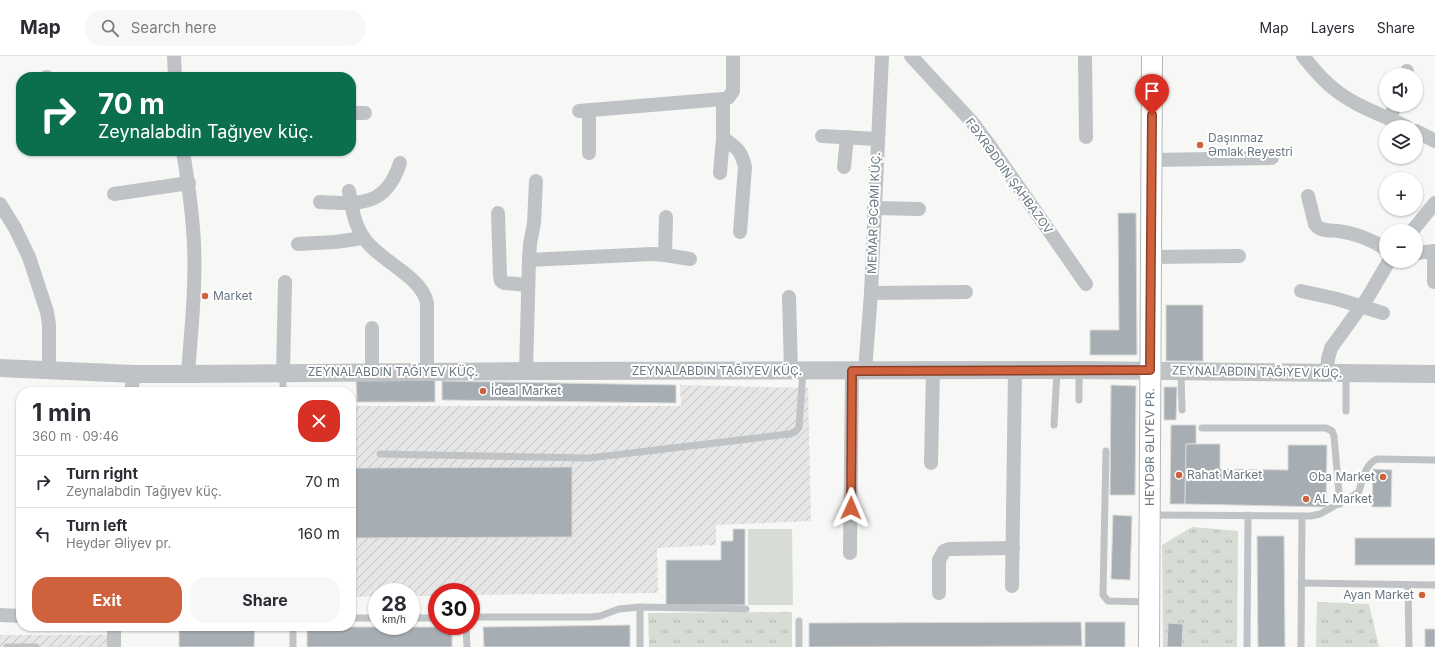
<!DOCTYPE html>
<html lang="en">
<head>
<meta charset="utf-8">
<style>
	:root { --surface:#fff; --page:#f7f7f7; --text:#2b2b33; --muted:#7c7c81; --line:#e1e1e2; --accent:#cf623d }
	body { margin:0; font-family:Inter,sans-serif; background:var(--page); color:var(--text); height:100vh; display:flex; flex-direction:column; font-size:15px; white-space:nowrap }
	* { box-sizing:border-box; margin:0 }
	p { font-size:13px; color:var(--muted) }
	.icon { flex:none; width:22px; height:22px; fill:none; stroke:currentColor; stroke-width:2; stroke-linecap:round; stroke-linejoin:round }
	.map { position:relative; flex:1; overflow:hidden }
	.panel { position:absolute; left:16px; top:331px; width:340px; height:244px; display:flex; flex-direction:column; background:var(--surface); border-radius:16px; box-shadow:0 1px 3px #0004 }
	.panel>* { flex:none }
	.banner { position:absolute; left:16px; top:16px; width:340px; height:84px; border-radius:16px; box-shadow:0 1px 3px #0004; background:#0b6e4f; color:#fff; overflow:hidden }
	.tools { position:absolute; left:1379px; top:12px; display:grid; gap:8px }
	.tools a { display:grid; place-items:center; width:44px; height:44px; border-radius:50%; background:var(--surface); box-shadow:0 1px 3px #0004; font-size:20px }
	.speed { position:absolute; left:368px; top:527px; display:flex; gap:8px; font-size:20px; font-weight:700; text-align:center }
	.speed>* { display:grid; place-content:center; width:52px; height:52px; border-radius:50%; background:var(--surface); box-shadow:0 1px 3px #0004; line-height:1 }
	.speed small { font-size:10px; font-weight:400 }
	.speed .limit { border:6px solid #d22; background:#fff; color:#111 }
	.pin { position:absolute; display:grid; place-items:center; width:34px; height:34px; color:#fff; margin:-41px -17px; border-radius:50% 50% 50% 0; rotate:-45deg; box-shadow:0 0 4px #0007 }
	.pin .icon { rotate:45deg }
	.me { position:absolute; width:44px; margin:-22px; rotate:1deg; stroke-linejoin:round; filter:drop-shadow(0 0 3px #0008) }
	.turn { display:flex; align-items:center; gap:14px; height:84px; padding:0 16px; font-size:18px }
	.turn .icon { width:52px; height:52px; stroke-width:2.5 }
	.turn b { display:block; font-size:28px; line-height:34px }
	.round { display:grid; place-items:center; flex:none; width:42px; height:42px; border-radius:16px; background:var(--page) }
	.head { display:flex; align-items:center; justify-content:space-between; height:68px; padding:0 16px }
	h1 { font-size:24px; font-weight:700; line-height:30px }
	.primary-button { display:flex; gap:8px; margin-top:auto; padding:8px 16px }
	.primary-button a { flex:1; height:46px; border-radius:16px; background:var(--accent); color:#fff; font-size:16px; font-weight:700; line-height:46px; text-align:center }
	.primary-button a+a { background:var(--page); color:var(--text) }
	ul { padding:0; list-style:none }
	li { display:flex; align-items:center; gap:12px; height:52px; padding:0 16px; border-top:1px solid var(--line) }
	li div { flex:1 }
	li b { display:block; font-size:15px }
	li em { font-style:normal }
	header { display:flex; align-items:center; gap:24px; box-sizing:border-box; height:56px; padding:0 20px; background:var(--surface); border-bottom:1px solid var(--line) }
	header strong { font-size:19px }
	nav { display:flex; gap:22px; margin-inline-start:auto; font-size:14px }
	.search { width:280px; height:36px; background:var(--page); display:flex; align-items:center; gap:10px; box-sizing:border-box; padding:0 14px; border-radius:16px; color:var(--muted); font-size:15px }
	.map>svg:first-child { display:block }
	.industrial { fill:url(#industrial-furrows) }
	.grass { fill:url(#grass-tufts) }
	.pitch { fill:#d7dcd4 }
	.building { fill:#a7aeb3; stroke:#d9d9d7 }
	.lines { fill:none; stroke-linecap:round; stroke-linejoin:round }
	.secondary-casing { stroke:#b4b8bc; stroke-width:22 }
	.service { stroke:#bfc3c6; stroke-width:7 }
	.minor { stroke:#bfc3c6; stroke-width:14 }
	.tertiary { stroke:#bfc3c6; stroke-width:18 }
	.secondary { stroke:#fff; stroke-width:20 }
	.route-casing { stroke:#874028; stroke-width:10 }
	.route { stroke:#cf623d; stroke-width:7 }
	.poi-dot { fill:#cf623d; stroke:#fff; stroke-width:1.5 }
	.labels { text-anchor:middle; stroke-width:4; stroke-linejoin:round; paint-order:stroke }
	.poi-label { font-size:12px; fill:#6a7782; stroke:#fff; text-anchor:start }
	.street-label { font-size:12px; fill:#6a7782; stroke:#fff }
</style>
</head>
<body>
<header>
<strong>Map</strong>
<div class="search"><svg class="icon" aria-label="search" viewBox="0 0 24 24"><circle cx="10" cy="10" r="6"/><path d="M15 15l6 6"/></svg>Search here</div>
<nav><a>Map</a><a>Layers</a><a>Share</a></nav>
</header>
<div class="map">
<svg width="1435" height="591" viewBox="0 0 1435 591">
	<defs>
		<pattern id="industrial-furrows" width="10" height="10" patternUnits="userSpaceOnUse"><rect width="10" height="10" fill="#e5e6e5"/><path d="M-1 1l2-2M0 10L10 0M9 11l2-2" fill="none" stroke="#bebfbf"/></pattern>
		<pattern id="grass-tufts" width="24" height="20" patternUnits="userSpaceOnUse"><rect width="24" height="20" fill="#d7dcd4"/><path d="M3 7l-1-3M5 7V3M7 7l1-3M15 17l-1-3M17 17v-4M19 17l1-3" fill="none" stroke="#b2b7b1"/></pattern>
	</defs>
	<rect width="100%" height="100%" fill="#f7f7f5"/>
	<g class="industrial">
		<polygon points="680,329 808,332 811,465 716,469 716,489 657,492 658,537 471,539 471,536 437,536 437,540 411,540 411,536 377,536 377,540 351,541 351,350 681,350"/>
		<polygon points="0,579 107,579 108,591 0,591"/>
	</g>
	<g class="grass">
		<polygon points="1192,471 1238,475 1237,591 1163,591 1162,489"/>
		<polygon points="1317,546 1369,548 1379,591 1316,591"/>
		<polygon points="792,556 792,591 649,591 648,557"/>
	</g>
	<polygon class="pitch" points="748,473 792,473 793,549 748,549"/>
	<g class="building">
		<polygon points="1118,157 1136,157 1137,299 1090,299 1090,274 1119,274"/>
		<rect x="1166" y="249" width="37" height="56"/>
		<polygon points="435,324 435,346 357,346 356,325"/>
		<polygon points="442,325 676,329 676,347 442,344"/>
		<polygon points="1111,329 1136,330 1135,439 1110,439"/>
		<polygon points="1164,331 1177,331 1176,364 1164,364"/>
		<polygon points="1171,369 1196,369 1196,388 1186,388 1185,448 1170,448"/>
		<polygon points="1186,388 1220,388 1220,413 1288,414 1288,389 1327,389 1326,451 1185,448"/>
		<polygon points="572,411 572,481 352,482 352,412"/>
		<polygon points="1373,413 1392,414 1391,451 1372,451"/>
		<polygon points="1113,459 1132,460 1130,524 1111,523"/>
		<polygon points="733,473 745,473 745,549 666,549 666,504 721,504 721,485 733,485"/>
		<polygon points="1257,480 1284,480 1285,591 1258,591"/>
		<rect x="1355" y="482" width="80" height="27"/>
		<polygon points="1081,566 1082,590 809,591 809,567"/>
		<rect x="1085" y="566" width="40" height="25"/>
		<polygon points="1168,567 1183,568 1182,591 1167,591"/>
		<polygon points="630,569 630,591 484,591 483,571"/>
		<polygon points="179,570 255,570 254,591 179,591"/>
		<rect x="307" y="571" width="145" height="20"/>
		<rect x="1425" y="573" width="10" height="18"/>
	</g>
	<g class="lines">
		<g class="secondary-casing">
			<g id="secondary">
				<path id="s1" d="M1149,591l3,-591"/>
			</g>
		</g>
		<g class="service">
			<polyline points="1079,315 1079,344"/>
			<polyline points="1181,316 1182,354"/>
			<polyline points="283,317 283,336"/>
			<polyline points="1346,355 1346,317"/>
			<polyline points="1054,369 1057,315"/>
			<polyline points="1202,372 1326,372 1332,375 1334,380 1340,448"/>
			<polyline points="1106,395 1103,539 1108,545 1149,546"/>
			<polyline points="380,398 589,402 790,378 796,375 799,371 803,315"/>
			<path d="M1152,459l159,1 9,-2 36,-20 3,-3c4,-12 6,-27 18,-32l58,1"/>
			<polyline points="1301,527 1435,529"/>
			<polyline points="1408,529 1409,591"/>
			<polyline points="640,551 640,591"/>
			<polyline points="471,561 591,561 600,560 619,553 640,551 746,553"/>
			<polyline points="351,562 377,562"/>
			<polyline points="411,562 437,562"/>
			<polyline points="799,565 799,591"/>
			<polyline points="466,570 467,591"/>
			<polyline points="7,591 36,591"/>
			<polyline points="293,591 293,576 294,570"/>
			<polyline points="1247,591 1248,459"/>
			<polyline points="1301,591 1302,460"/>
		</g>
		<g class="minor">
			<polyline points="174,0 175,21"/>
			<polyline points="911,0 972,66 990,90 1086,228"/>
			<polyline points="1085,0 1086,81"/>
			<path d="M1303,0c9,11 18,23 30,32 21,18 50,27 74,39"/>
			<polyline points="1405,19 1407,15"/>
			<polyline points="46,21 47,21"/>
			<polyline points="589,54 589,97"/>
			<polyline points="579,55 723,43"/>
			<polyline points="351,57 365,57"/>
			<polyline points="1390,63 1395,49"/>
			<polyline points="1416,75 1435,85"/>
			<polyline points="822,80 877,83"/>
			<path d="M723,82c14,10 18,12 22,29l-5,65"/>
			<path d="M183,95c5,31 10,63 11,94 2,43 -3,86 -6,129"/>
			<polyline points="1152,104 1272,102"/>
			<polyline points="844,111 847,81"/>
			<polyline points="720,117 723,82 723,43 728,42 733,35 733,0"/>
			<path d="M349,135c3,16 5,34 15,47 15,23 58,38 63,65v69"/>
			<polyline points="114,138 189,127"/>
			<path d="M1308,140l7,28c5,8 15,6 23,7 17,2 34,9 48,18"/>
			<path d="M320,146c40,2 66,5 80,-39"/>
			<polyline points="0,148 15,172 29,201 47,256 49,269 49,314"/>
			<polyline points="874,152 919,153"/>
			<polyline points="498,157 500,219 501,225 504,227 528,229"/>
			<polyline points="1412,175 1435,147"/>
			<polyline points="298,188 335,186 363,182"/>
			<polyline points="1434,195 1434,226"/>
			<polyline points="1416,197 1435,195"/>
			<polyline points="665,199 666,161"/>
			<polyline points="1151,201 1239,200"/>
			<polyline points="529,204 652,198 665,199 690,203"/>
			<polyline points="1301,235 1337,243 1383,257"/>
			<polyline points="871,237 966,236"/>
			<polyline points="789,241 791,315"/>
			<polyline points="372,272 372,317"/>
			<polyline points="526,315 529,204 530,188 534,167 536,125"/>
			<polyline points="865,315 871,237 882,0"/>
			<polyline points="283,317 285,226"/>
			<polyline points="1327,317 1328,303 1331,292 1368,241 1389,205"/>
			<polyline points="131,336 134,318"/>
			<polyline points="931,407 933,315"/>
			<polyline points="850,497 852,315"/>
			<polyline points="1012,530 1015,314"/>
			<polyline points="939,537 939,504 944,495 949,493 1013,492"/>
			<polyline points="0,559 21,560"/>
			<polyline points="114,570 114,591"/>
		</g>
		<polyline class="tertiary" points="0,312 134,318 188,318 526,315 1079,314 1435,318"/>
		<use href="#secondary" class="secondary"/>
	</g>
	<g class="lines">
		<g class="route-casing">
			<polyline id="route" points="851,452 852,315 1150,314 1152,59"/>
		</g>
		<use href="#route" class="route"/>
	</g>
	<g class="poi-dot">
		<circle cx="1200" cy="89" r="4"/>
		<circle cx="205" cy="240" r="4"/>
		<circle cx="483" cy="335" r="4"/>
		<circle cx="1179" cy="419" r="4"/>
		<circle cx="1383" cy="421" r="4"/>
		<circle cx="1306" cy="443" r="4"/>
		<circle cx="1422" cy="539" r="4"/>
	</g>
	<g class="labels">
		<g class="poi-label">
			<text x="1208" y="86">Daşınmaz<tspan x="1208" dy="14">Əmlak Reyestri</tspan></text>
			<text x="213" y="244">Market</text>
			<text x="491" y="339">İdeal Market</text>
			<text x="1187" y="423">Rahat Market</text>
			<text x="1375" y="425" text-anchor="end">Oba Market</text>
			<text x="1314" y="447">AL Market</text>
			<text x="1414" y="543" text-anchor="end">Ayan Market</text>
		</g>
		<g class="street-label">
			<text transform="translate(1009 120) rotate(54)" y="4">FƏXRƏDDIN ŞAHBAZOV</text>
			<text transform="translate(874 157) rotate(-88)" y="4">MEMAR ƏCƏMI KÜÇ.</text>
			<text x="717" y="319">ZEYNALABDIN TAĞIYEV KÜÇ.</text>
			<text x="393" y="320">ZEYNALABDIN TAĞIYEV KÜÇ.</text>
			<text transform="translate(1257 316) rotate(1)" y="4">ZEYNALABDIN TAĞIYEV KÜÇ.</text>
			<text dy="4" stroke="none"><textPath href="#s1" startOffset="200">HEYDƏR ƏLIYEV PR.</textPath></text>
		</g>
	</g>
</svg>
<div class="tools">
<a><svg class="icon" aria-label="sound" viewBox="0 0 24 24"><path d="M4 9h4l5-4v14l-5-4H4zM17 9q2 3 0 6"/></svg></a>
<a><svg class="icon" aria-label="layers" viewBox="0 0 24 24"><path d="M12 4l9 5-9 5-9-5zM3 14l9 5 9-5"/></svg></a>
<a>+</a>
<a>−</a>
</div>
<div class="speed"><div>28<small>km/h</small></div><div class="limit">30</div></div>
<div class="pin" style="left:1152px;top:59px;background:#d93025"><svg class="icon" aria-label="arrive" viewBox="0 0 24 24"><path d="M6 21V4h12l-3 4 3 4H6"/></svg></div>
<svg class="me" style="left:851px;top:452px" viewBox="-20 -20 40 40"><path d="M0-17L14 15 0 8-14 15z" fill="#cf623d" stroke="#fff" stroke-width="4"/></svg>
<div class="banner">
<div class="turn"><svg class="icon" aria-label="right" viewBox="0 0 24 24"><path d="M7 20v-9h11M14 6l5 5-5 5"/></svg><div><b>70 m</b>Zeynalabdin Tağıyev küç.</div></div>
</div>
<section class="panel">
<div class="head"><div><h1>1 min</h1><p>360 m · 09:46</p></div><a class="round" style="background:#d93025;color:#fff"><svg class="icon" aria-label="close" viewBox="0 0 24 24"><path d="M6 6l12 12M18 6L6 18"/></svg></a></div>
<ul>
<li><svg class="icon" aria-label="right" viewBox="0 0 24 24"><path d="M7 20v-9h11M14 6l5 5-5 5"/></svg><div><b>Turn right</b><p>Zeynalabdin Tağıyev küç.</p></div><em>70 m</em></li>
<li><svg class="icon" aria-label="left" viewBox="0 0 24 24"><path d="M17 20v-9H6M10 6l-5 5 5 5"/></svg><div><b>Turn left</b><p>Heydər Əliyev pr.</p></div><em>160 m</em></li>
</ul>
<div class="primary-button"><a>Exit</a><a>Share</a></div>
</section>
</div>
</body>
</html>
